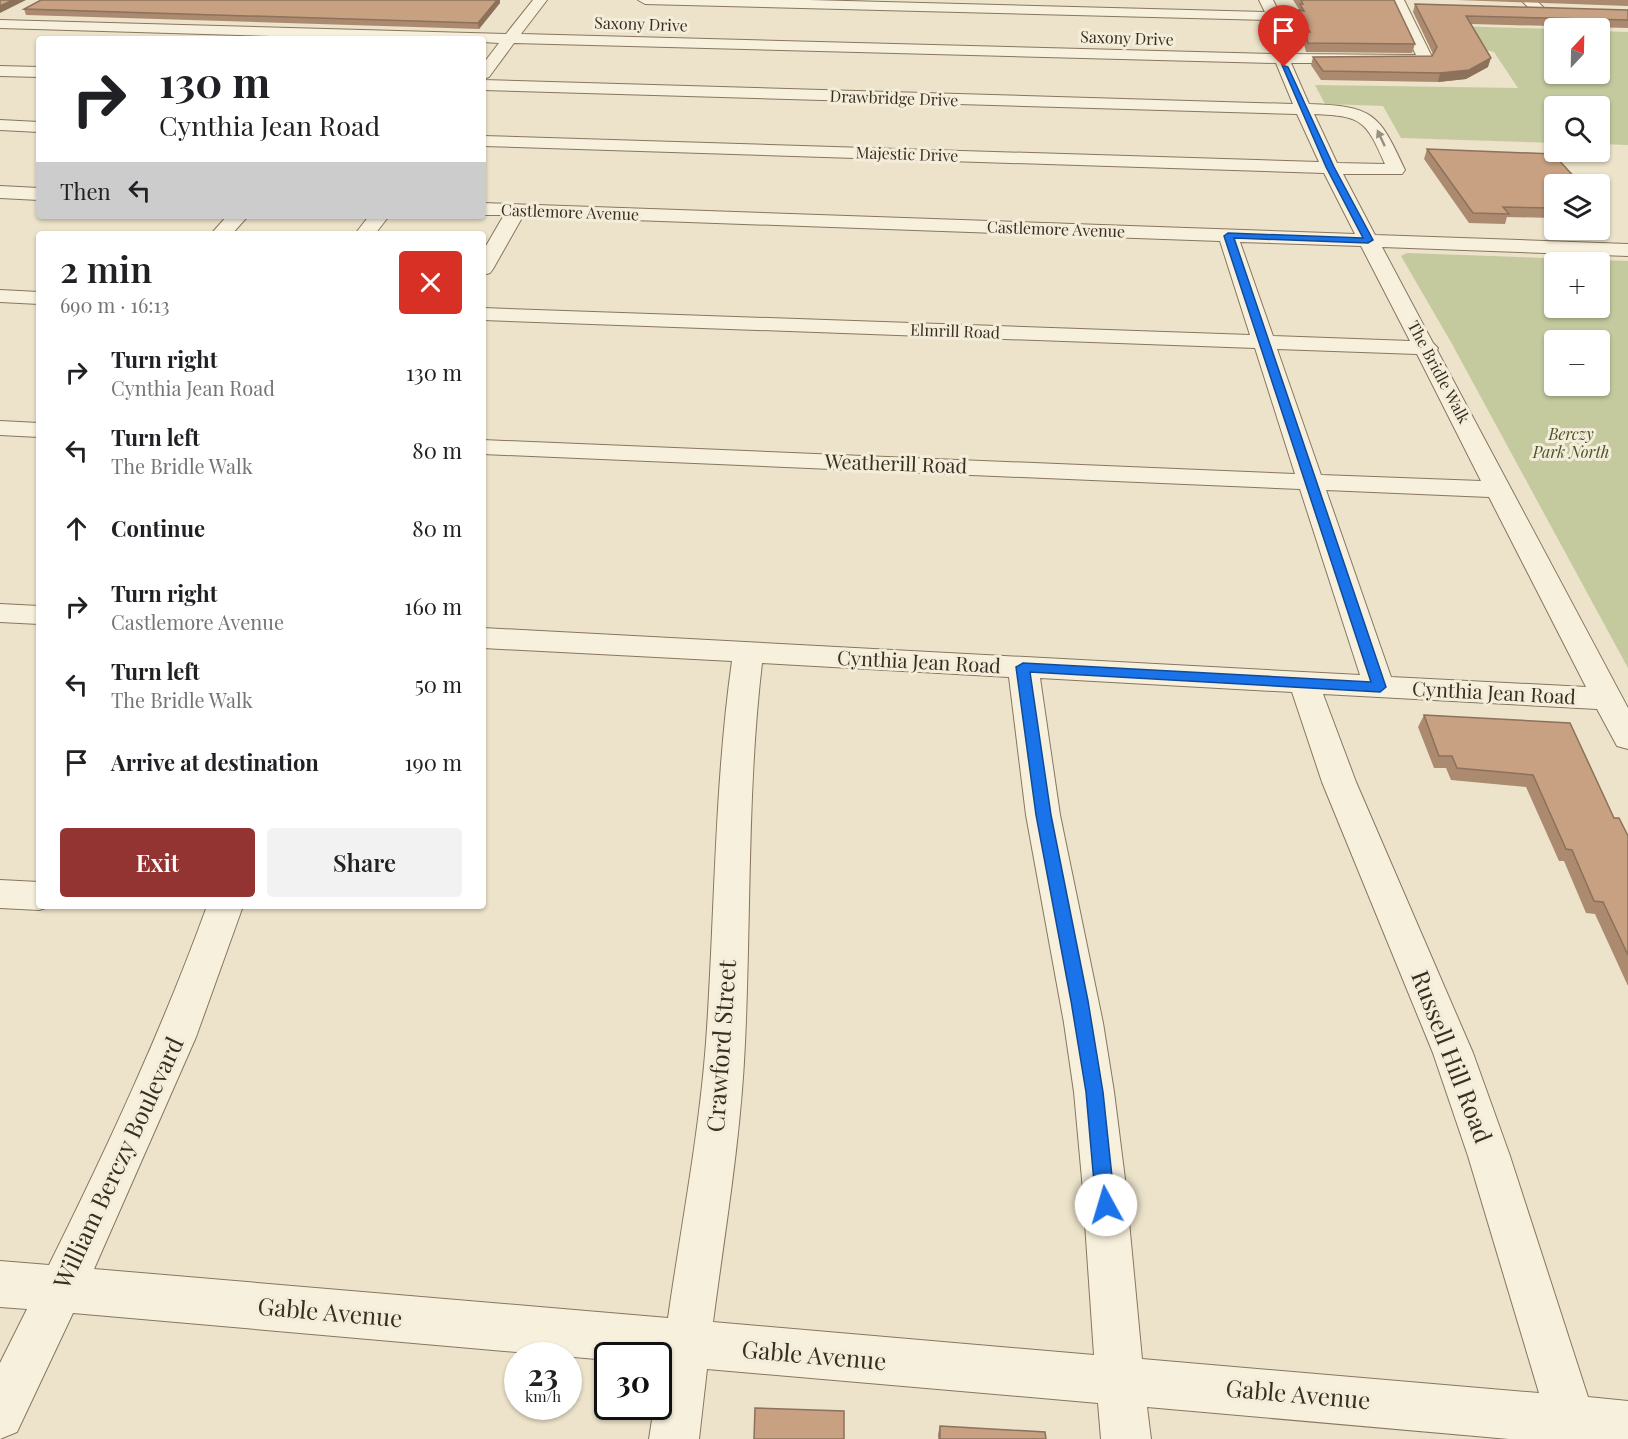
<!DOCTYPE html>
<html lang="en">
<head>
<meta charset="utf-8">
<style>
	:root { --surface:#fff; --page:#f2f2f2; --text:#202124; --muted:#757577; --accent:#933433 }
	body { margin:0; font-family:"Playfair Display",serif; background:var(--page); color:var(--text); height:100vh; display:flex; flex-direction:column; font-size:22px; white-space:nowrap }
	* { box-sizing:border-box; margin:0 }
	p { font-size:20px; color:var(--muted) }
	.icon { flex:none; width:33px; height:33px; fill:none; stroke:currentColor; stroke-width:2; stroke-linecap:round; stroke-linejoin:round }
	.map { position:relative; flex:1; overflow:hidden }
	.panel { position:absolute; left:36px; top:231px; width:450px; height:678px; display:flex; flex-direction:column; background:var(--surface); border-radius:6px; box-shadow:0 2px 4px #0004 }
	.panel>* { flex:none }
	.top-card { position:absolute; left:36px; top:36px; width:450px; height:183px; border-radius:6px; box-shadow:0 2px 4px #0004; background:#fff; color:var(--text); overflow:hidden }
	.needle { width:39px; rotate:22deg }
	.buttons { position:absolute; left:1544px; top:18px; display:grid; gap:12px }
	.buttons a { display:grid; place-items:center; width:66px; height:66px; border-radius:6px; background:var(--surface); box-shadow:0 2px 4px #0004; font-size:30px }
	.speed { position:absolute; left:504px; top:1342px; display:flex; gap:12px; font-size:30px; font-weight:700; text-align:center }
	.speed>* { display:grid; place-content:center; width:78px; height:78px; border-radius:50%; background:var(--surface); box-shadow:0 2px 4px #0004; line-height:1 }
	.speed small { font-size:15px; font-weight:400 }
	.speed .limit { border:3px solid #111; border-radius:9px; background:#fff; color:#111 }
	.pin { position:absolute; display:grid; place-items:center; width:51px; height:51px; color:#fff; margin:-62px -26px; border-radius:50% 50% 50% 0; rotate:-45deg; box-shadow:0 0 6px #0007 }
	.pin .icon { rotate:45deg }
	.me { position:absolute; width:66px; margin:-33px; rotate:354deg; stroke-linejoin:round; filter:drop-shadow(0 0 4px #0008) }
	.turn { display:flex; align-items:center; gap:21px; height:126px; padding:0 24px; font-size:27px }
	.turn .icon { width:78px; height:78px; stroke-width:2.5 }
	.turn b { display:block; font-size:42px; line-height:51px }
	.then { display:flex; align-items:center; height:57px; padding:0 24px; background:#0003; gap:12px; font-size:22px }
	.round { display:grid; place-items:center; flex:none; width:63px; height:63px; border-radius:6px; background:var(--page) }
	.summary { display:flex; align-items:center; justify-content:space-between; height:102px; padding:0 24px }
	h1 { font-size:36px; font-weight:600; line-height:45px }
	.cta { display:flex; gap:12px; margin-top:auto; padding:12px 24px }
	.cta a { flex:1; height:69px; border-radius:6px; background:var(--accent); color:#fff; font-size:24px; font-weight:600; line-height:69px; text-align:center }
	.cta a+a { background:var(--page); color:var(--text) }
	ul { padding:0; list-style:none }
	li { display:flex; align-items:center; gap:18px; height:78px; padding:0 24px }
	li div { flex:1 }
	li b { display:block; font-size:22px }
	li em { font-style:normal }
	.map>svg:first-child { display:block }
	.green { fill:#c4ca9e; fill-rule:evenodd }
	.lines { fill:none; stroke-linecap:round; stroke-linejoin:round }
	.minor-casing { stroke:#88765f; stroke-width:2 }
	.minor { fill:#f7f0dd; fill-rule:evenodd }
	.wall { fill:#ac8a70 }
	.shaded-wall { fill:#8c715b }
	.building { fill:#c8a182; stroke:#8c715b; stroke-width:1.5 }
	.oneway { fill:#988f80 }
	.route { fill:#1a73e8; stroke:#114b97; stroke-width:1.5 }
	.labels { text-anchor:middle; stroke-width:6; stroke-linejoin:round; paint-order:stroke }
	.far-street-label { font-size:16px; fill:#392e22; stroke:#f4edd9 }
	.far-park-label { font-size:16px; font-style:italic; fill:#495429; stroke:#f4edd9 }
	.street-label { font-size:20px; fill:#392e22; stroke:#f4edd9 }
	.near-street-label { font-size:24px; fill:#392e22; stroke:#f4edd9 }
</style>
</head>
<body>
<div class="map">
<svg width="1628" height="1439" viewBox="0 0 1628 1439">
	<rect width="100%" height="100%" fill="#ece3ca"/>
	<g class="green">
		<polygon points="1454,26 1554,29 1554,74 1599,74 1599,31 1628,32 1628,145 1599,144 1599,106 1554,106 1554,143 1401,138 1383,106 1325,104 1315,85 1518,88 1494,52 1479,48"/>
		<path d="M1407,253l221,8v407l-176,-324 -51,-88zM1554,262h45v46h-45zM1599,340v46h-45v-46z"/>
	</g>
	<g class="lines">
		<g class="minor-casing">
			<g id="minor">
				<path d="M533,0h14l-26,34 753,20 -6,-34 -623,-16 -7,-4h171l456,12 -6,-12h14l8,16 8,38 127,1 -26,-55h14l28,57 -5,6h-136l18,41c64,2 70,9 96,66l-3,4h-59l32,61 253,9v12l-246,-9 51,96 5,5 -1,2 191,358v41l-11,-3 -20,-37 -274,-15 33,88 117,271 37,103 78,241 40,4v38h-119l-362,-32 4,32h-50l-3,-36 -391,-34 -8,70h-50l5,-32h4l3,-42 -3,-1v-8h-50v4l-535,-47 -56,119 -17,7v-76l27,-54 -27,-2v-46l49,4c58,-117 113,-235 158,-359h36l-47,131 -102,232 574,49c13,-91 31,-183 38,-275 9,-127 8,-255 26,-382l-249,-13v-20l877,47 -60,-186 -817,-35v-14l812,34 -40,-126 -772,-28v-12l767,27 -30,-94 -697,-25 -30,53 -3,4 -7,2v-24l21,-36h-21v-12l872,31 -31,-61 -841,-27v-10l836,26 -22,-48 -814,-24v-10l810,24 -17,-41 -762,-20 -25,34 -6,2v-15l16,-21 -16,-1v-3h-111l-372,-11v-8l506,14zM1314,114c49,2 52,7 71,50l-48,-1zM1240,242l121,4 49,95 -137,-5zM1277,349l140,5 64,127 -160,-6zM1326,490l163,7 97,190 -195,-10zM762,663l247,14 17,138 38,208 10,69 8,87 12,176 -381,-33c12,-92 28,-185 32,-279 6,-127 2,-253 17,-380zM1040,678l252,14 30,90 111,271 35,103 71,237 -397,-34 -17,-180 -11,-87 -11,-69 -43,-208z"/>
				<polygon points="1521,0 1536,0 1545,9 1538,13 1533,12"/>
				<polygon points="0,66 39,67 39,77 0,76"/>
				<polygon points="0,120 39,122 39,132 0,130"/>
				<polygon points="0,186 39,188 39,200 0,198"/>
				<polygon points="227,216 248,216 232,234 211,234"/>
				<polygon points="369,216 389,216 375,234 355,234"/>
				<polygon points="0,290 39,292 39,304 0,302"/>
				<polygon points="0,421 39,423 39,437 0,435"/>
				<polygon points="0,604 39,606 39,624 0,622"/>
				<polygon points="0,880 39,882 39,906 52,906 39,910 0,908"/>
			</g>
		</g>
		<use href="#minor" class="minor"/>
	</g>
	<g class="wall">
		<polygon points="1293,0 1394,0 1415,44 1412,53 1306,52 1303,40 1304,34 1295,19 1297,10 1299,10 1299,9"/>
		<polygon points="1457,0 1628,0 1628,6"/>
		<polygon points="500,3 479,29 26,15 24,9"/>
		<polygon points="1415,4 1628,10 1628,28 1471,24 1488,67 1466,79 1438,82 1321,80 1311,65 1313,57 1432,56 1433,54 1413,12"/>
		<polygon points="1427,149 1554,184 1554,218 1507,217 1505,224 1469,223 1424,159"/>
		<polygon points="1424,715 1614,818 1628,836 1628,986 1595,914 1586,913 1564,861 1559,861 1526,787 1451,780 1446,768 1434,768 1418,727"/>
		<polygon points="940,1426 1046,1439 938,1439 938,1434"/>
	</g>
	<g class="shaded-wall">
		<polygon points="13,0 26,0 0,13 0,6"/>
		<polygon points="497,0 500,0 500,3 479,29 478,23"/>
		<polygon points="1491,58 1488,67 1466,79 1438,82 1440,73"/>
	</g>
	<g class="building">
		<polygon points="0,0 13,0 0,6"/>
		<polygon points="41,0 497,0 478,23 24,9"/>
		<polygon points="1301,0 1394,0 1415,44 1308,43 1305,32 1310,32 1297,10 1304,11 1300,4 1303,4"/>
		<polygon points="1415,4 1628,10 1628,20 1466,16 1491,58 1469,70 1440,73 1323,71 1313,57 1432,56 1437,47"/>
		<polygon points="1427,149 1553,154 1581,184 1554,184 1554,208 1503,207 1509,214 1473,213"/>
		<polygon points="1424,715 1570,723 1614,818 1619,818 1628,836 1628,955 1603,902 1594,901 1572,850 1566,849 1533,775 1457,768 1452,756 1439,756"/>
		<polygon points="755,1408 844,1411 844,1439 754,1439"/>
		<polygon points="940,1426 1045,1432 1046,1439 940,1439"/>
	</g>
	<defs><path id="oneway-solid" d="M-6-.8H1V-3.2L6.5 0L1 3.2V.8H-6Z" transform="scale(1.5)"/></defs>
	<use class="oneway" href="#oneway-solid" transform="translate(1381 138) rotate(-115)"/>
	<polygon class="route" points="1282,65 1288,67 1334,167 1373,240 1368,243 1234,238 1386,687 1380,692 1030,672 1051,815 1088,1001 1103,1092 1115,1205 1112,1212 1106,1215 1099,1212 1096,1205 1086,1092 1071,1001 1036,815 1016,667 1023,663 1371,682 1224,236 1228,233 1363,238 1326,167"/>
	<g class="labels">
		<g class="far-street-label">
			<text transform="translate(641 24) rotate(2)" y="6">Saxony Drive</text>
			<text transform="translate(1127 38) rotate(2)" y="6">Saxony Drive</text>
			<text transform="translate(894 98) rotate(2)" y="6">Drawbridge Drive</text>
			<text transform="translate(907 154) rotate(2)" y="6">Majestic Drive</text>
			<text transform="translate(570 212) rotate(2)" y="6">Castlemore Avenue</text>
			<text transform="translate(1056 229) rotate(2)" y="6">Castlemore Avenue</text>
			<text transform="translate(955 331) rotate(2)" y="6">Elmrill Road</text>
			<text transform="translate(1439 372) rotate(62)" y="6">The Bridle Walk</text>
		</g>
		<g class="far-park-label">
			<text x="1571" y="440">Berczy<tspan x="1571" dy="18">Park North</tspan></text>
		</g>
		<g class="street-label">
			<text transform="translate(896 464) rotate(2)" y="7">Weatherill Road</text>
			<text transform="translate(919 662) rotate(3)" y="7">Cynthia Jean Road</text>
			<text transform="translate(1494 693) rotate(3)" y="7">Cynthia Jean Road</text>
		</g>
		<g class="near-street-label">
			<text transform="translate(722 1046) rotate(-86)" y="8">Crawford Street</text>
			<text transform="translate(1451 1057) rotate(69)" y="8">Russell Hill Road</text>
			<text transform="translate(119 1163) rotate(-65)" y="8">William Berczy Boulevard</text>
			<text transform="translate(330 1313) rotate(5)" y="8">Gable Avenue</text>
			<text transform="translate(814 1356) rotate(5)" y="8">Gable Avenue</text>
			<text transform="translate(1298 1395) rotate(5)" y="8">Gable Avenue</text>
		</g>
	</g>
</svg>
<div class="buttons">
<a><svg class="needle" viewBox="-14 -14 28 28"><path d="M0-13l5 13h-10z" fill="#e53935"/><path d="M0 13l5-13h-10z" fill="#757577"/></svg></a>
<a><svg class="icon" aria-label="search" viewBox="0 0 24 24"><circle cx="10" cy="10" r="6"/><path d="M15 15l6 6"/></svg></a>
<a><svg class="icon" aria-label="layers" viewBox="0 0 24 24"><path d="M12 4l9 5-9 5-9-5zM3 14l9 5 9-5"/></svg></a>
<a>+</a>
<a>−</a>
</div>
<div class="speed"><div>23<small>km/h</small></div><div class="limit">30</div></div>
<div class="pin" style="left:1284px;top:67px;background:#d93025"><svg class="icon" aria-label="arrive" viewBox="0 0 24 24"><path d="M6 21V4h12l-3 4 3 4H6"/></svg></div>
<svg class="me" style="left:1106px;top:1205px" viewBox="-20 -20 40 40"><circle r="19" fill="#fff"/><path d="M0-13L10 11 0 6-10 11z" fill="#1a73e8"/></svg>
<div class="top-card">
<div class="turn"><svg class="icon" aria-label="right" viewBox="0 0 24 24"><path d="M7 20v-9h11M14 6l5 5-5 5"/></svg><div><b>130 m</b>Cynthia Jean Road</div></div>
<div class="then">Then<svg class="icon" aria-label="left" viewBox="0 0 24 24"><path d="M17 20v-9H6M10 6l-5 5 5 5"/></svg></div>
</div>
<section class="panel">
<div class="summary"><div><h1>2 min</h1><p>690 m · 16:13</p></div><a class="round" style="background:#d93025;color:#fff"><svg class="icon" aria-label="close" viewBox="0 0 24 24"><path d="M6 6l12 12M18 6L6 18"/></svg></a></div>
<ul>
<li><svg class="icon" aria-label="right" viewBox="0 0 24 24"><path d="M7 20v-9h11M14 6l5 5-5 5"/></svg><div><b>Turn right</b><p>Cynthia Jean Road</p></div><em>130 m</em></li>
<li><svg class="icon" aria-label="left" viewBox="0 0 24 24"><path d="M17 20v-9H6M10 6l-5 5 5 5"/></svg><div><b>Turn left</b><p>The Bridle Walk</p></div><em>80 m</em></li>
<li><svg class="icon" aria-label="ahead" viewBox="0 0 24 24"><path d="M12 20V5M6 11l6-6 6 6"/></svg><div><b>Continue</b></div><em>80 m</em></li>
<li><svg class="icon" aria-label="right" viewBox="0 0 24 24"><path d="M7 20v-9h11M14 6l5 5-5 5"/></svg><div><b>Turn right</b><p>Castlemore Avenue</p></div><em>160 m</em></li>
<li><svg class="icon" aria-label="left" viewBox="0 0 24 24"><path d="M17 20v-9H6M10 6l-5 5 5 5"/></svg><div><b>Turn left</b><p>The Bridle Walk</p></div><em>50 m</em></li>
<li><svg class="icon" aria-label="arrive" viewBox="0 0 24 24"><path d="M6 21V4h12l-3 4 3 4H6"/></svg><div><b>Arrive at destination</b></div><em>190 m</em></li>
</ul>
<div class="cta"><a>Exit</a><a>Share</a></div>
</section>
</div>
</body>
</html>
